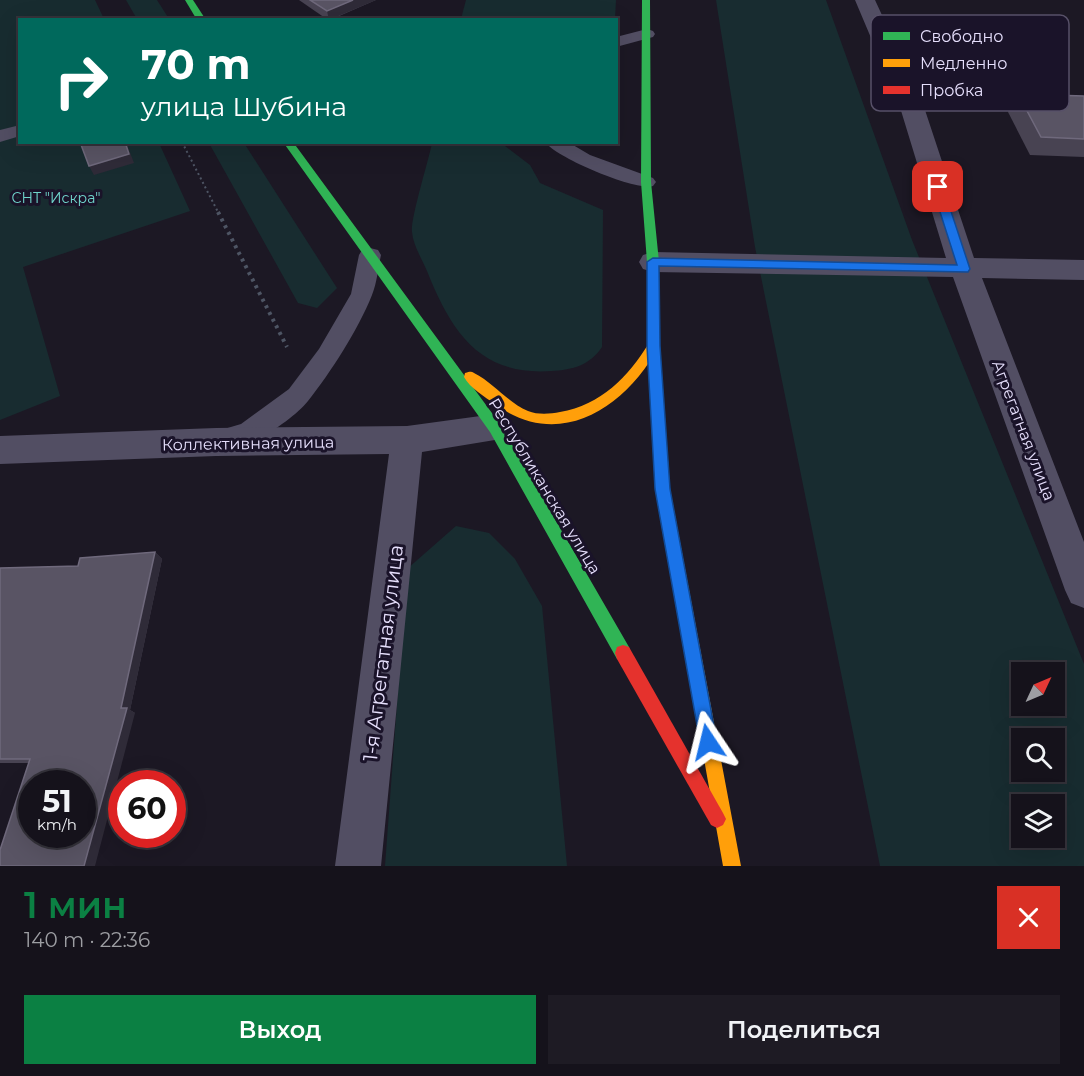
<!DOCTYPE html>
<html lang="ru">
<head>
<meta charset="utf-8">
<style>
	:root { --surface:#15121b; --page:#1e1b24; --text:#f1f3f6; --muted:#9d9ea3; --line:#34323a; --accent:#0b8043 }
	body { margin:0; font-family:Montserrat,sans-serif; background:var(--page); color:var(--text); height:100vh; display:flex; flex-direction:column; font-size:22px; white-space:nowrap }
	* { box-sizing:border-box; margin:0 }
	p { font-size:20px; color:var(--muted) }
	.icon { flex:none; width:33px; height:33px; fill:none; stroke:currentColor; stroke-width:2; stroke-linecap:round; stroke-linejoin:round }
	.map { position:relative; height:866px; overflow:hidden }
	.panel { display:flex; flex-direction:column; background:var(--surface); flex:1 }
	.panel>* { flex:none }
	.hud { position:absolute; left:18px; top:18px; width:600px; height:126px; border-radius:0px; box-shadow:0 6px 24px #0002,0 0 0 2px var(--line); background:#00695c; color:#fff; overflow:hidden }
	.needle { width:39px; rotate:46deg }
	.buttons { position:absolute; left:1011px; top:662px; display:grid; gap:12px }
	.buttons a { display:grid; place-items:center; width:54px; height:54px; border-radius:0px; background:var(--surface); box-shadow:0 6px 24px #0002,0 0 0 2px var(--line); font-size:30px }
	.speed { position:absolute; left:18px; top:770px; display:flex; gap:12px; font-size:30px; font-weight:700; text-align:center }
	.speed>* { display:grid; place-content:center; width:78px; height:78px; border-radius:50%; background:var(--surface); box-shadow:0 6px 24px #0002,0 0 0 2px var(--line); line-height:1 }
	.speed small { font-size:15px; font-weight:400 }
	.speed .limit { border:9px solid #d22; background:#fff; color:#111 }
	.pin { position:absolute; display:grid; place-items:center; width:51px; height:51px; color:#fff; margin:-26px; border-radius:12px; box-shadow:0 3px 9px #0006 }
	.me { position:absolute; width:66px; margin:-33px; rotate:350deg; stroke-linejoin:round; filter:drop-shadow(0 0 4px #0008) }
	.turn { display:flex; align-items:center; gap:21px; height:126px; padding:0 24px; font-size:27px }
	.turn .icon { width:78px; height:78px; stroke-width:2.5 }
	.turn b { display:block; font-size:42px; line-height:51px }
	.round { display:grid; place-items:center; flex:none; width:63px; height:63px; border-radius:0px; background:var(--page) }
	.head { display:flex; align-items:center; justify-content:space-between; height:102px; padding:0 24px }
	h1 { font-size:36px; font-weight:600; line-height:45px; color:var(--accent) }
	.button { display:flex; gap:12px; margin-top:auto; padding:12px 24px }
	.button a { flex:1; height:69px; border-radius:0px; background:var(--accent); color:#fff; font-size:24px; font-weight:600; line-height:69px; text-align:center }
	.button a+a { background:var(--page); color:var(--text) }
	.map>svg:first-child { display:block }
	.green { fill:#182c30; fill-rule:evenodd }
	.lines { fill:none; stroke-linecap:round; stroke-linejoin:round }
	.path-far1 { stroke:#4e5564; stroke-width:2; stroke-dasharray:2 3; stroke-linecap:butt }
	.path { stroke:#4e5564; stroke-width:4; stroke-dasharray:3 4.5; stroke-linecap:butt }
	.lane { fill:#524e63; fill-rule:evenodd }
	.street { fill:#524e63; fill-rule:evenodd }
	.fast { fill:#30b455; fill-rule:evenodd }
	.slow { fill:#ff9f0a; fill-rule:evenodd }
	.jam { fill:#e5322d; fill-rule:evenodd }
	.wall { fill:#484352 }
	.shaded-wall { fill:#2f2b38 }
	.building { fill:#595464; stroke:#6f697c; stroke-width:1.5; fill-rule:evenodd }
	.route { fill:#1a73e8; stroke:#114b97; stroke-width:1.5 }
	.labels { text-anchor:middle; stroke-width:6; stroke-linejoin:round; paint-order:stroke }
	.far-park-label { font-size:14px; fill:#70d6cc; stroke:#1a1329 }
	.street-label { font-size:16px; fill:#e6dffc; stroke:#1a1329 }
	.near-street-label { font-size:20px; fill:#e6dffc; stroke:#1a1329 }
	.key { fill:#1a1329; stroke:#575068; stroke-width:1.5 }
	.key-label { font-size:16px; fill:#e6dffc }
</style>
</head>
<body>
<div class="map">
<svg width="1084" height="866" viewBox="0 0 1084 866">
	<rect width="100%" height="100%" fill="#1c1824"/>
	<g class="green">
		<polygon points="0,0 95,0 104,19 20,20 20,142 159,143 190,211 23,267 60,396 0,420"/>
		<polygon points="126,0 157,0 169,19 137,19"/>
		<polygon points="466,0 616,0 615,19 461,19"/>
		<path d="M716,0h110l86,240 172,424v202h-204l-125,-619zM1022,672h32v33h-32zM1022,738h32v33h-32zM1022,804h32v33h-32z"/>
		<polygon points="209,143 244,143 337,288 317,308 298,303"/>
		<path d="M432,143h73v3l25,19 10,18 63,27 -1,137c-12,18 -29,23 -51,24 -72,5 -100,-40 -124,-100 -5,-12 -14,-26 -15,-39 -2,-12 17,-73 20,-89z"/>
		<polygon points="456,526 489,533 515,559 542,606 567,866 385,866 407,569"/>
	</g>
	<g class="lines">
		<polyline class="path-far1" points="182,142 219,214"/>
		<polyline class="path" points="218,212 287,347"/>
		<g class="lane">
			<polygon points="647,29 653,31 655,34 653,37 616,47 616,37"/>
			<polygon points="20,125 20,136 0,142 0,130"/>
			<path d="M545,142h23l22,13 63,23 3,4 -3,4c-18,5 -96,-28 -108,-44z"/>
			<path d="M370,248l8,2 3,5c-3,13 -4,28 -9,40 -14,35 -41,77 -64,106 -16,20 -68,55 -94,47l-4,-8 4,-8 27,-8 48,-35 30,-40 32,-55 8,-39 3,-5z"/>
		</g>
		<g class="street">
			<polygon points="855,0 875,0 923,104 974,258 1084,260 1084,280 982,278 1084,542 1084,608 1071,603 1065,590 953,277 653,272 643,269 639,262 643,255 653,252 946,258 899,104"/>
			<polygon points="495,414 507,418 511,428 507,438 422,452 381,866 335,866 389,454 216,456 0,464 0,436 216,428 407,426"/>
		</g>
		<g class="fast">
			<polygon points="185,0 193,0 206,20 197,20"/>
			<polygon points="642,0 650,0 651,182 659,262 659,346 668,462 666,466 661,468 656,466 654,462 647,346 647,262 641,182"/>
			<polygon points="283,142 293,142 500,424 629,647 631,653 629,659 623,661 617,659 490,432"/>
		</g>
		<g class="slow">
			<path d="M653,341l6,5c-33,61 -99,106 -164,58 -10,-7 -25,-16 -31,-27l1,-4c5,-1 5,-2 9,0 20,10 33,29 54,38 10,4 22,3 32,1 41,-7 68,-35 89,-69z"/>
			<polygon points="661,456 666,458 670,489 741,866 723,866 656,489 654,462 656,458"/>
		</g>
		<polygon class="jam" points="623,645 629,647 723,813 726,819 723,825 717,828 711,825 617,659 615,653 617,647"/>
	</g>
	<g class="wall">
		<polygon points="299,0 376,0 330,20 328,20"/>
		<polygon points="1018,94 1084,96 1084,157 1030,155 1008,112"/>
		<polygon points="155,552 162,559 130,710 135,713 29,763 0,763 0,568 78,566"/>
	</g>
	<g class="shaded-wall">
		<polygon points="353,0 376,0 329,20 327,11"/>
		<polygon points="125,142 126,142 134,163 94,175 89,166"/>
		<polygon points="155,552 162,559 130,710 135,713 95,866 84,866 121,708"/>
	</g>
	<g class="building">
		<polygon points="310,0 353,0 327,11"/>
		<polygon points="1018,94 1084,96 1084,139 1041,137"/>
		<polygon points="80,142 125,142 129,154 89,166"/>
		<path d="M155,552l-34,156h6l-43,158h-84v-16l30,-91h-30v-191l78,-2 2,-8zM32,783h50v51h-50z"/>
	</g>
	<polygon class="route" points="938,183 943,187 970,269 968,272 659,266 660,346 670,489 717,742 714,748 708,750 702,748 700,742 655,489 647,346 647,262 653,258 957,265 932,187"/>
	<g class="labels">
		<g class="far-park-label">
			<text x="56" y="203">СНТ "Искра"</text>
		</g>
		<g class="street-label">
			<text transform="translate(1024 430) rotate(69)" y="6">Агрегатная улица</text>
			<text transform="translate(248 443) rotate(-1)" y="6">Коллективная улица</text>
			<text transform="translate(545 486) rotate(59)" y="6">Республиканская улица</text>
		</g>
		<g class="near-street-label">
			<text transform="translate(383 653) rotate(-83)" y="7">1-я Агрегатная улица</text>
		</g>
	</g>
	<rect x="871" y="15" width="198" height="96" rx="9" class="key"/>
	<rect x="883" y="32" width="27" height="8" fill="#30b455"/>
	<rect x="883" y="59" width="27" height="8" fill="#ff9f0a"/>
	<rect x="883" y="86" width="27" height="8" fill="#e5322d"/>
	<g class="key-label">
		<text x="920" y="42">Свободно</text>
		<text x="920" y="69">Медленно</text>
		<text x="920" y="96">Пробка</text>
	</g>
</svg>
<div class="buttons">
<a><svg class="needle" viewBox="-14 -14 28 28"><path d="M0-13l5 13h-10z" fill="#e53935"/><path d="M0 13l5-13h-10z" fill="#9d9ea3"/></svg></a>
<a><svg class="icon" aria-label="search" viewBox="0 0 24 24"><circle cx="10" cy="10" r="6"/><path d="M15 15l6 6"/></svg></a>
<a><svg class="icon" aria-label="layers" viewBox="0 0 24 24"><path d="M12 4l9 5-9 5-9-5zM3 14l9 5 9-5"/></svg></a>
</div>
<div class="speed"><div>51<small>km/h</small></div><div class="limit">60</div></div>
<div class="pin" style="left:938px;top:187px;background:#d93025"><svg class="icon" aria-label="arrive" viewBox="0 0 24 24"><path d="M6 21V4h12l-3 4 3 4H6"/></svg></div>
<svg class="me" style="left:708px;top:742px" viewBox="-20 -20 40 40"><path d="M0-17L14 15 0 8-14 15z" fill="#1a73e8" stroke="#fff" stroke-width="4"/></svg>
<div class="hud">
<div class="turn"><svg class="icon" aria-label="right" viewBox="0 0 24 24"><path d="M7 20v-9h11M14 6l5 5-5 5"/></svg><div><b>70 m</b>улица Шубина</div></div>
</div>
</div>
<section class="panel">
<div class="head"><div><h1>1 мин</h1><p>140 m · 22:36</p></div><a class="round" style="background:#d93025;color:#fff"><svg class="icon" aria-label="close" viewBox="0 0 24 24"><path d="M6 6l12 12M18 6L6 18"/></svg></a></div>
<div class="button"><a>Выход</a><a>Поделиться</a></div>
</section>
</body>
</html>
